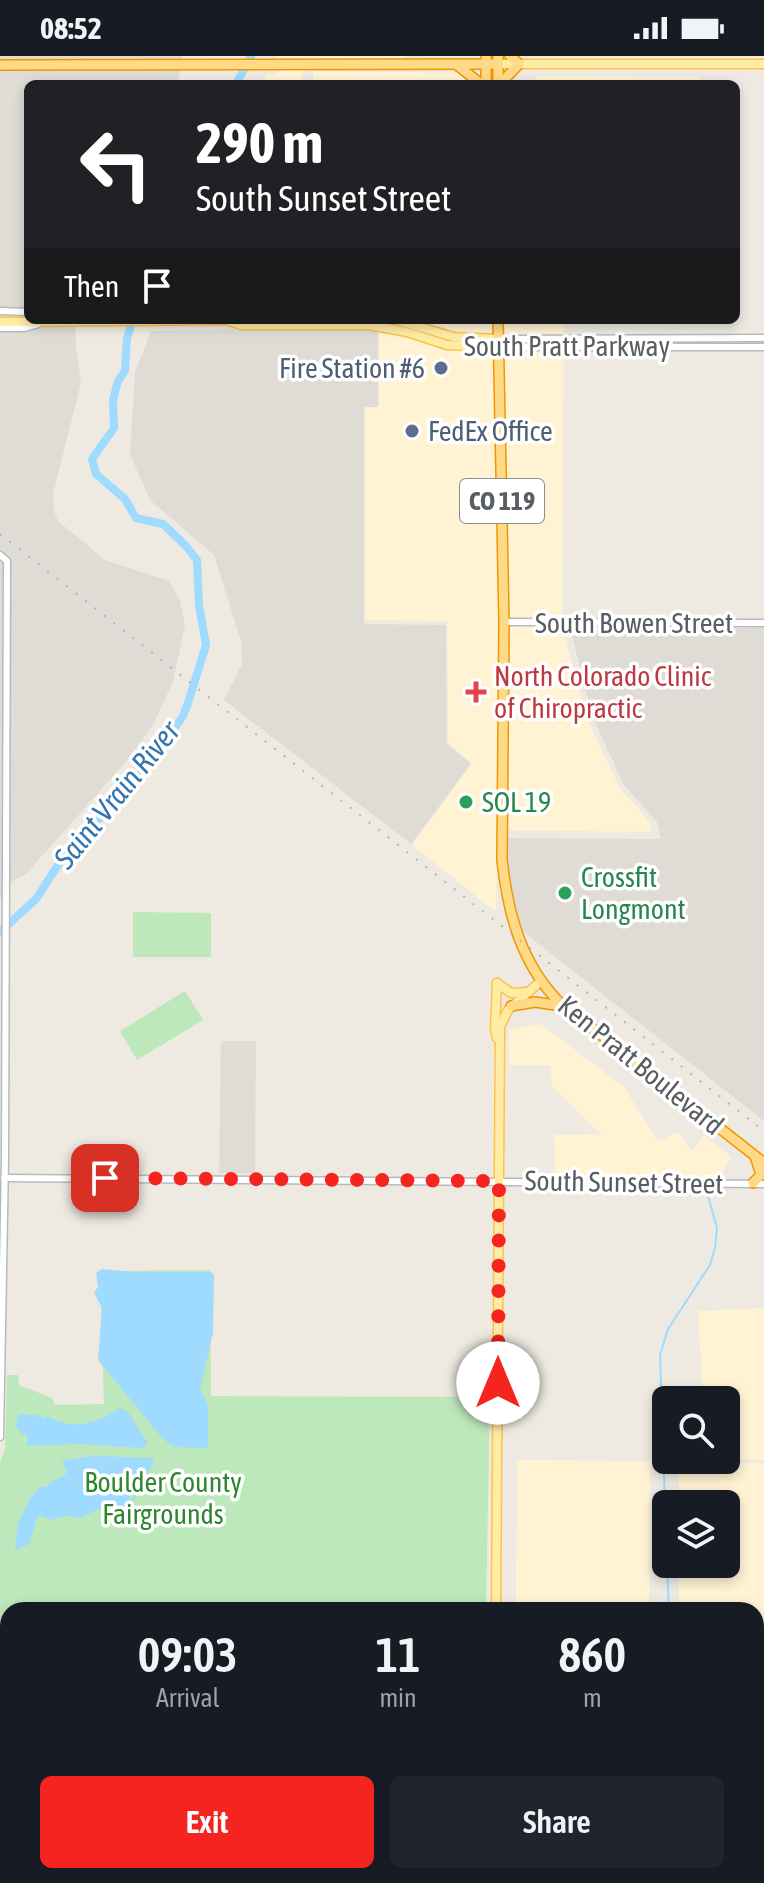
<!DOCTYPE html>
<html lang="en">
<head>
<meta charset="utf-8">
<style>
	:root { --surface:#171b24; --page:#20242c; --text:#f1f3f6; --muted:#9ea1a6; --accent:#f6241e }
	body { margin:0; font-family:"Asap Condensed",sans-serif; background:var(--page); color:var(--text); height:100vh; display:flex; flex-direction:column; font-size:30px; white-space:nowrap }
	* { box-sizing:border-box; margin:0 }
	p { font-size:26px; color:var(--muted) }
	.icon { flex:none; width:44px; height:44px; fill:none; stroke:currentColor; stroke-width:2; stroke-linecap:round; stroke-linejoin:round }
	.map { position:relative; flex:1; overflow:hidden }
	.sheet { position:absolute; left:0px; top:1546px; width:764px; height:282px; display:flex; flex-direction:column; background:var(--surface); border-radius:24px 24px 0 0; box-shadow:0 4px 12px #0003 }
	.sheet>* { flex:none }
	.hud { position:absolute; left:24px; top:24px; width:716px; height:244px; border-radius:12px; box-shadow:0 4px 12px #0003; background:#202124; color:#fff; overflow:hidden }
	.buttons { position:absolute; left:652px; top:1330px; display:grid; gap:16px }
	.buttons a { display:grid; place-items:center; width:88px; height:88px; border-radius:12px; background:var(--surface); box-shadow:0 4px 12px #0003; font-size:40px }
	.pin { position:absolute; display:grid; place-items:center; width:68px; height:68px; color:#fff; margin:-34px; border-radius:16px; box-shadow:0 4px 12px #0006 }
	.me { position:absolute; width:88px; margin:-44px; rotate:0deg; stroke-linejoin:round; filter:drop-shadow(0 0 6px #0008) }
	.turn { display:flex; align-items:center; gap:28px; height:168px; padding:0 40px; font-size:36px }
	.turn .icon { width:104px; height:104px; stroke-width:2.5 }
	.turn b { display:block; font-size:56px; line-height:68px }
	.then { display:flex; align-items:center; height:76px; padding:0 40px; background:#0003; gap:16px; font-size:30px }
	.eta { display:flex; justify-content:space-evenly; align-items:center; height:136px; text-align:center }
	.eta b { font-size:48px; font-weight:600; line-height:56px }
	.button { display:flex; gap:16px; margin-top:auto; padding:16px 40px }
	.button a { flex:1; height:92px; border-radius:12px; background:var(--accent); color:#fff; font-size:32px; font-weight:600; line-height:92px; text-align:center }
	.button a+a { background:var(--page); color:var(--text) }
	.status { display:flex; justify-content:space-between; align-items:center; height:56px; padding:0 40px; background:var(--surface); direction:ltr }
	.status svg { height:22px; fill:currentColor }
	.map>svg:first-child { display:block }
	.commercial { fill:#fff3d4 }
	.industrial { fill:#dedcd5 }
	.green { fill:#bde8bb }
	.water { fill:#9fdaff }
	.lines { fill:none; stroke-linecap:round; stroke-linejoin:round }
	.stream { stroke:#9fdaff; stroke-width:2 }
	.river { stroke:#9fdaff; stroke-width:8 }
	.minor-casing { stroke:#b6babf; stroke-width:9 }
	.major-casing { stroke:#fcc24b; stroke-width:11 }
	.highway-casing { stroke:#ee9800; stroke-width:12 }
	.minor { stroke:#fff; stroke-width:6 }
	.major { stroke:#ffeca4; stroke-width:8 }
	.highway { stroke:#ffda86; stroke-width:9 }
	.rail { stroke:#b3b4b4; stroke-width:2; stroke-dasharray:2 10; stroke-linecap:butt }
	.route { stroke:#f6241e; stroke-width:14; stroke-dasharray:0 25.2 }
	.service-dot { fill:#5c6f8a; stroke:#fff; stroke-width:3 }
	.health-dot { fill:#e0444e; stroke:#fff; stroke-width:3 }
	.leisure-dot { fill:#2e9e5b; stroke:#fff; stroke-width:3 }
	.labels { text-anchor:middle; stroke-width:7; stroke-linejoin:round; paint-order:stroke }
	.shield { fill:#fff; stroke:#8b8e92; stroke-width:2 }
	.shield-label { font-size:26px; font-weight:bold; fill:#595e63 }
	.street-label { font-size:28px; fill:#595e63; stroke:#fff }
	.service-label { font-size:28px; fill:#4e5e75; stroke:#fff; text-anchor:end }
	.health-label { font-size:28px; fill:#be3a42; stroke:#fff; text-anchor:start }
	.leisure-label { font-size:28px; fill:#27864d; stroke:#fff; text-anchor:start }
	.park-label { font-size:28px; fill:#2e862e; stroke:#fff }
	.water-label { font-size:30px; font-style:italic; fill:#3376b0; stroke:#fff }
</style>
</head>
<body>
<div class="status"><b>08:52</b><svg viewBox="0 0 49 12"><path d="M0 12V9h3v3zM5 12V6h3v6zM10 12V3h3v9zM15 12V0h3v12zM26 1h20v11H26zM47 4h2v5h-2z"/></svg></div>
<div class="map">
<svg width="764" height="1827" viewBox="0 0 764 1827">
	<rect width="100%" height="100%" fill="#eeeae1"/>
	<g class="commercial">
		<polygon points="278,0 404,0 404,4 303,3 302,28 262,28 266,19 277,19"/>
		<polygon points="313,15 481,17 481,28 313,28"/>
		<polygon points="536,20 698,21 699,28 536,28"/>
		<polygon points="407,264 564,264 562,571 587,662 620,733 641,755 650,768 650,776 497,774 496,856 412,789 472,707 448,687 447,565 365,564 365,352 379,351 379,273 451,294 450,276"/>
		<polygon points="541,968 624,1031 658,1085 678,1076 692,1095 704,1079 731,1101 719,1123 555,1122 554,1079 601,1078 552,1031 550,1018 552,1009 509,1009 509,974"/>
		<polygon points="764,1252 764,1404 726,1404 726,1344 703,1344 698,1255"/>
		<polygon points="517,1404 650,1405 649,1554 516,1554"/>
		<polygon points="679,1407 764,1407 764,1664 756,1664 756,1554 679,1554 679,1508 726,1508 726,1448 679,1448"/>
		<polygon points="519,1820 701,1820 706,1827 519,1827"/>
	</g>
	<g class="industrial">
		<polygon points="0,0 182,0 178,28 28,28 28,264 75,264 76,292 81,327 53,438 54,455 58,465 105,504 169,525 180,545 185,570 173,625 155,665 130,701 26,818 12,825 0,843"/>
		<polygon points="378,273 378,351 364,351 364,568 446,569 447,688 471,708 411,788 224,644 242,608 241,585 214,499 150,444 130,398 135,316 151,275"/>
		<polygon points="570,571 764,572 764,1065 521,874 510,829 506,782 661,783 657,766 624,729 592,660"/>
		<polygon points="221,985 256,985 255,1117 219,1117"/>
	</g>
	<g class="green">
		<polygon points="133,856 211,857 211,901 133,901"/>
		<polygon points="185,935 203,964 137,1004 120,975"/>
		<polygon points="210,1214 211,1340 490,1341 486,1554 8,1554 8,1659 0,1659 0,1406 5,1393 7,1319 18,1319 19,1329 52,1342 55,1349 104,1348 100,1215"/>
	</g>
	<g class="water">
		<polygon points="102,1213 133,1216 211,1216 214,1219 213,1277 200,1332 208,1350 208,1390 205,1392 174,1391 163,1383 98,1304 102,1252 94,1237 98,1231 96,1217"/>
		<path d="M120,1352l8,4 20,31 -5,5 -63,-4 -53,2v-12h-5l-6,-9 3,-11 18,1 7,4 3,-3c27,15 48,8 73,-8z"/>
		<path d="M96,1400l57,2 1,4 -9,15 -5,2 2,7 -13,22 8,-23 -13,23 -28,2 -15,8 -16,-2 -15,4 -12,-5 -9,29 -14,6 3,-27 13,-26 10,-11 6,1c4,-9 15,-7 20,-15l-5,-10 3,-2z"/>
	</g>
	<g class="lines">
		<g class="stream">
			<polyline points="666,1477 660,1299 668,1273 710,1209 715,1192 717,1172 708,1140"/>
			<polyline points="667,1508 669,1554"/>
			<polyline points="756,1700 764,1709"/>
		</g>
		<g class="river">
			<polyline points="236,28 251,0"/>
			<polyline points="0,876 36,843 60,806 151,706 183,660 188,647 206,589 199,549 197,504 186,490 163,468 136,462 125,443 96,418 92,403 114,372 113,344 118,325 125,315 127,282 133,264"/>
		</g>
		<g class="minor-casing">
			<g id="minor">
				<polyline points="0,255 28,256"/>
				<polyline points="0,272 24,272 38,268"/>
				<polyline points="497,283 764,282"/>
				<polyline points="497,291 764,291"/>
				<polyline points="0,499 7,505 5,1103 0,1381"/>
				<polyline points="504,566 764,567"/>
				<polyline points="4,1122 764,1128"/>
			</g>
		</g>
		<g class="major-casing">
			<g id="major">
				<polyline points="498,8 764,8"/>
				<polyline points="396,264 454,281 497,283"/>
				<polyline points="229,265 241,269 370,269 407,276 447,289 497,291"/>
				<polyline points="0,266 231,264"/>
				<polyline points="497,927 495,973 497,982"/>
				<polyline points="497,927 511,937 527,936"/>
				<polyline points="496,1554 500,971 508,954 541,925"/>
				<polyline points="0,1671 8,1671"/>
				<polyline points="756,1672 764,1673"/>
				<polyline points="756,1684 764,1684"/>
				<polyline points="489,1827 489,1820"/>
				<polyline points="500,1827 500,1820"/>
			</g>
		</g>
		<g class="highway-casing">
			<g id="highway">
				<polyline points="486,0 486,28"/>
				<polyline points="498,0 498,28"/>
				<polyline points="0,9 498,8"/>
				<polyline points="457,9 481,28"/>
				<polyline points="500,28 519,8 510,0"/>
				<path d="M498,264l6,302 -2,238c6,54 19,103 57,142l205,161"/>
				<polyline points="511,950 535,946 562,950"/>
				<polyline points="753,1127 761,1119 756,1103"/>
			</g>
		</g>
		<use href="#minor" class="minor"/>
		<use href="#major" class="major"/>
		<use href="#highway" class="highway"/>
		<polyline class="rail" points="0,478 764,1075"/>
	</g>
	<g class="lines">
		<polyline class="route" points="105,1122 499,1125 498,1327"/>
	</g>
	<g class="service-dot">
		<circle cx="441" cy="312" r="8"/>
		<circle cx="412" cy="375" r="8"/>
	</g>
	<path class="health-dot" d="M472 624h8v8h8v8h-8v8h-8v-8h-8v-8h8z"/>
	<g class="leisure-dot">
		<circle cx="466" cy="746" r="8"/>
		<circle cx="565" cy="837" r="8"/>
	</g>
	<g class="labels">
		<rect class="shield" x="460" y="423" width="84" height="44" rx="6"/>
		<g class="shield-label">
			<text x="502" y="454">CO 119</text>
		</g>
		<g class="street-label">
			<text x="567" y="300">South Pratt Parkway</text>
			<text x="634" y="577">South Bowen Street</text>
			<text transform="translate(641 1009) rotate(39)" y="10">Ken Pratt Boulevard</text>
			<text transform="translate(624 1126) rotate(1)" y="10">South Sunset Street</text>
		</g>
		<g class="service-label">
			<text x="425" y="322">Fire Station #6</text>
			<text x="428" y="385" text-anchor="start">FedEx Office</text>
		</g>
		<g class="health-label">
			<text x="494" y="630">North Colorado Clinic<tspan x="494" dy="32">of Chiropractic</tspan></text>
		</g>
		<g class="leisure-label">
			<text x="482" y="756">SOL 19</text>
			<text x="581" y="831">Crossfit<tspan x="581" dy="32">Longmont</tspan></text>
		</g>
		<g class="park-label">
			<text x="163" y="1436">Boulder County<tspan x="163" dy="32">Fairgrounds</tspan></text>
		</g>
		<g class="water-label">
			<text transform="translate(117 739) rotate(-51)" y="10">Saint Vrain River</text>
		</g>
	</g>
</svg>
<div class="buttons">
<a><svg class="icon" aria-label="search" viewBox="0 0 24 24"><circle cx="10" cy="10" r="6"/><path d="M15 15l6 6"/></svg></a>
<a><svg class="icon" aria-label="layers" viewBox="0 0 24 24"><path d="M12 4l9 5-9 5-9-5zM3 14l9 5 9-5"/></svg></a>
</div>
<div class="pin" style="left:105px;top:1122px;background:#d93025"><svg class="icon" aria-label="arrive" viewBox="0 0 24 24"><path d="M6 21V4h12l-3 4 3 4H6"/></svg></div>
<svg class="me" style="left:498px;top:1327px" viewBox="-20 -20 40 40"><circle r="19" fill="#fff"/><path d="M0-13L10 11 0 6-10 11z" fill="#f6241e"/></svg>
<div class="hud">
<div class="turn"><svg class="icon" aria-label="left" viewBox="0 0 24 24"><path d="M17 20v-9H6M10 6l-5 5 5 5"/></svg><div><b>290 m</b>South Sunset Street</div></div>
<div class="then">Then<svg class="icon" aria-label="arrive" viewBox="0 0 24 24"><path d="M6 21V4h12l-3 4 3 4H6"/></svg></div>
</div>
<section class="sheet">
<div class="eta">
<div><b>09:03</b><p>Arrival</p></div>
<div><b>11</b><p>min</p></div>
<div><b>860</b><p>m</p></div>
</div>
<div class="button"><a>Exit</a><a>Share</a></div>
</section>
</div>
</body>
</html>
